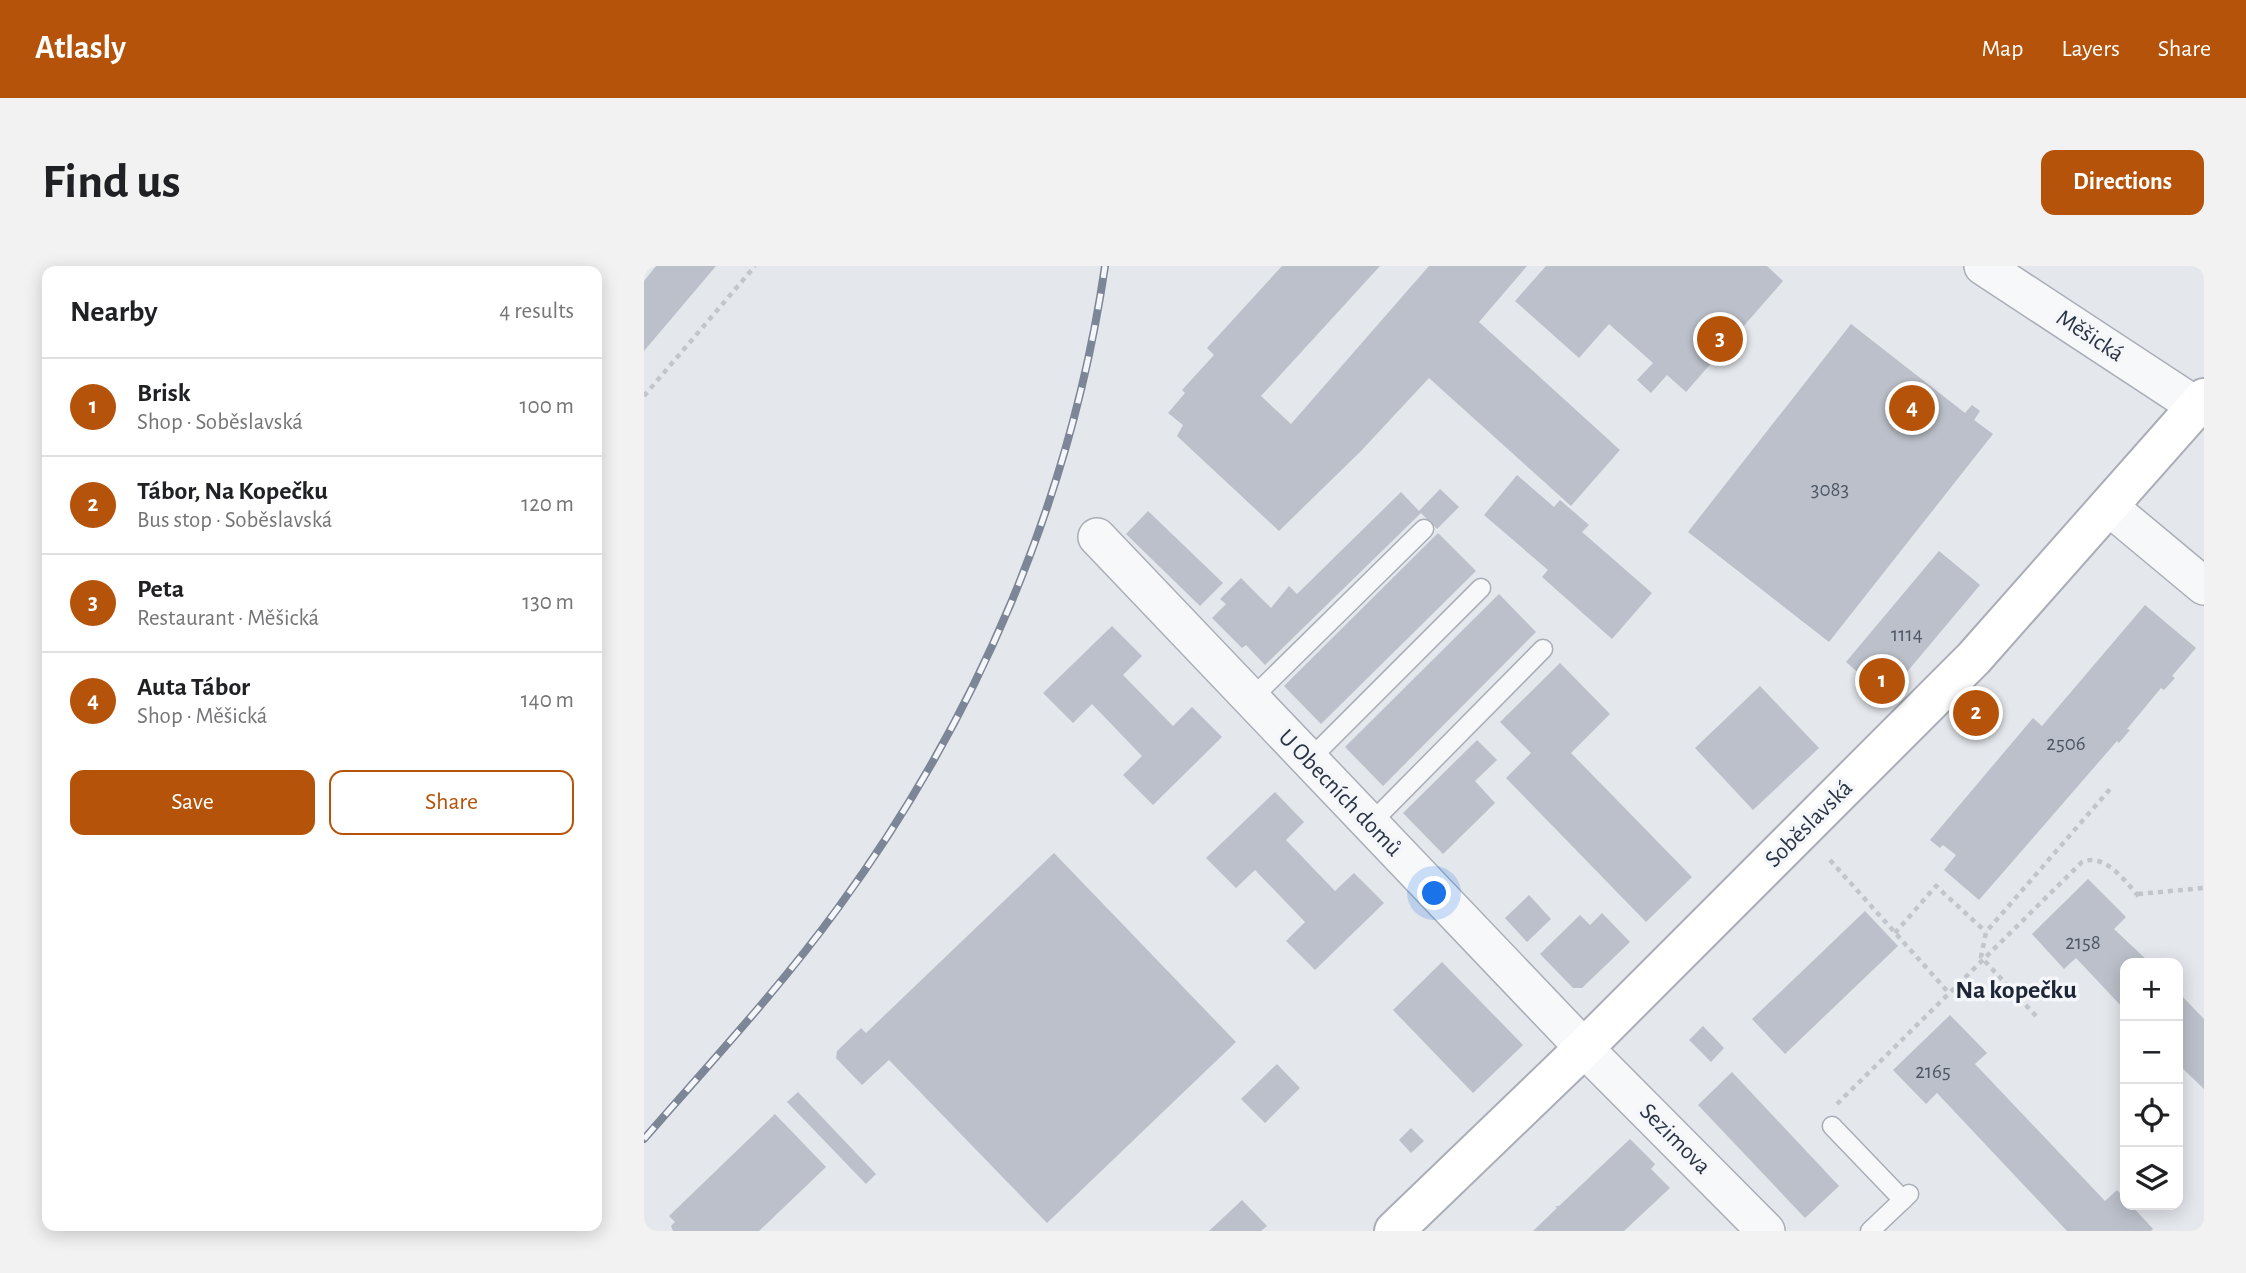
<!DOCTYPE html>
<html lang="en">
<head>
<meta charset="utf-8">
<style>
	body { margin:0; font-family:"Alegreya Sans",sans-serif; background:#f2f2f2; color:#202124 }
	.controls { position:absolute; right:21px; bottom:21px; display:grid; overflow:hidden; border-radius:14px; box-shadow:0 4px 18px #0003 }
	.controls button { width:63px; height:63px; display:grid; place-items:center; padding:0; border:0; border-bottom:2px solid #e0e0e0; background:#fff; color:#202124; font:35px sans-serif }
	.you { position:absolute; left:791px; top:628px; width:24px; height:24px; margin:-18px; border:5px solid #fff; border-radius:50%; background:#1a73e8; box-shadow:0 0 0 10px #1a73e833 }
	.badge { display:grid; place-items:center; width:46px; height:46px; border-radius:50%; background:#b45309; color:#fff; font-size:23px; font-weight:700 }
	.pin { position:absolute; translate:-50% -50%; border:4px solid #fff; box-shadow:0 2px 7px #0006 }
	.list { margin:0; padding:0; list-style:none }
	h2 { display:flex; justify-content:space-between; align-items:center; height:91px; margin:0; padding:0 28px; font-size:30px }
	h2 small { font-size:23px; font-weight:400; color:#757577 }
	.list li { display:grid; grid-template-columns:46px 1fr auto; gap:21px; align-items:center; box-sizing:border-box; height:98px; padding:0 28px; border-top:2px solid #e0e0e0 }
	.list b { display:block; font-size:26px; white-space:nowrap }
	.list p { margin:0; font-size:23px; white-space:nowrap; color:#757577 }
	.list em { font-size:23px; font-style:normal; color:#757577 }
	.actions { display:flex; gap:14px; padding:21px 28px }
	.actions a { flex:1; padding:16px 0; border:2px solid #b45309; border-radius:14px; text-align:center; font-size:24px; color:#b45309 }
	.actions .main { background:#b45309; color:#fff }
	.icon { flex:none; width:38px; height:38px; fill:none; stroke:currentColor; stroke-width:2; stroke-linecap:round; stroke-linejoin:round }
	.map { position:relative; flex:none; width:1560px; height:965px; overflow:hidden; border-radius:14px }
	header { display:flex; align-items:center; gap:42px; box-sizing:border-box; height:98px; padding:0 35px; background:#b45309; color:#fff }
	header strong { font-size:33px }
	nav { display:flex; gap:38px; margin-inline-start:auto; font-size:24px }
	.intro { display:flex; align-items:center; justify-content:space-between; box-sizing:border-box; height:168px; padding:0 42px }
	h1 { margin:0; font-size:49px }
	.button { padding:18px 32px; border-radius:14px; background:#b45309; color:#fff; font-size:24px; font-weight:700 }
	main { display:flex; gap:42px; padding:0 42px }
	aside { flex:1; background:#fff; border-radius:14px; box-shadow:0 4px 18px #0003 }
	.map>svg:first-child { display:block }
	.building { fill:#bbc0ca }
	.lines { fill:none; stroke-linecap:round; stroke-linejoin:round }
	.service-casing { stroke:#a9aeb7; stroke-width:21 }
	.minor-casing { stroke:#a9aeb7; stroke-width:40 }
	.secondary-casing { stroke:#a9aeb7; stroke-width:42 }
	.path { stroke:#c2c5cb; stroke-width:4.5; stroke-dasharray:5 5; stroke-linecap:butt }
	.service { stroke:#f7f8fa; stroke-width:18 }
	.minor { stroke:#f7f8fa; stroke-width:37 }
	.secondary { stroke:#fff; stroke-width:38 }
	.rail-casing { stroke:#7d8696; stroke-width:8 }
	.rail { stroke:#f4f6f9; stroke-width:5; stroke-dasharray:16; stroke-linecap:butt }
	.labels { text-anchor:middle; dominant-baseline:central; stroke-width:7; stroke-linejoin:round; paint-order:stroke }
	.number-label { font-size:21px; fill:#4f5766 }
	.street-label { font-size:24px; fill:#2b3445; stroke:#f4f6f9 }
	.neighbourhood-label { font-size:26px; font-weight:bold; fill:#1d2536; stroke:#f4f6f9 }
</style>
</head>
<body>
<header>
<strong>Atlasly</strong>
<nav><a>Map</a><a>Layers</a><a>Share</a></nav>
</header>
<div class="intro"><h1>Find us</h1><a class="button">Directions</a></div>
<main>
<aside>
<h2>Nearby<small>4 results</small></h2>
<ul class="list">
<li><span class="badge">1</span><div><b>Brisk</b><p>Shop · Soběslavská</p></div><em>100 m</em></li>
<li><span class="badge">2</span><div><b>Tábor, Na Kopečku</b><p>Bus stop · Soběslavská</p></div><em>120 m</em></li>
<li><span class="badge">3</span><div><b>Peta</b><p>Restaurant · Měšická</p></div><em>130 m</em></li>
<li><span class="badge">4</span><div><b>Auta Tábor</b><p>Shop · Měšická</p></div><em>140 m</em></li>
</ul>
<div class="actions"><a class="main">Save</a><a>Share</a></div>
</aside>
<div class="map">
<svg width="1560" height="965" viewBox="0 0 1560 965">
	<rect width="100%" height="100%" fill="#e4e7ec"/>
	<g class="building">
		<polygon points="12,0 72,0 0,85 0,15"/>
		<polygon points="638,0 736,0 617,130 647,158 785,0 883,0 835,56 976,184 927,240 785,112 717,185 635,265 533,170 539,159 524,147 541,127 538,124 570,89 563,82"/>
		<polygon points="902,0 1123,0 1139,15 1042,126 1023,109 1007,127 993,114 1009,97 965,58 935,92 871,35"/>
		<polygon points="1207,58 1321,147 1328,139 1336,145 1330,154 1349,168 1185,376 1044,266"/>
		<polygon points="873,209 910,241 916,234 945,259 938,266 1008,327 968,373 898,311 904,304 840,249"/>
		<polygon points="796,223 815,241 793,263 777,247 621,399 602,379 598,382 568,352 582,338 576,333 597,312 627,342 645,320 653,328 757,226 775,245"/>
		<polygon points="504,245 579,317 556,340 482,268"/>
		<polygon points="794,267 832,305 677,458 640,420"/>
		<polygon points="1295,285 1336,319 1242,431 1202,396"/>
		<polygon points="855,328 892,366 739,520 701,481"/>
		<polygon points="1501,339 1552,382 1528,410 1531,412 1520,424 1517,422 1483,463 1486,464 1475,477 1473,475 1335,634 1300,604 1312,589 1299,579 1296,582 1286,574 1389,452 1398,460"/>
		<polygon points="468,360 498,390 479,409 529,460 548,441 578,471 509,539 479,509 498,490 448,438 429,457 399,427"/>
		<polygon points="916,397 966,448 927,487 1048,611 1002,656 862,512 887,487 856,456"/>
		<polygon points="1116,420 1175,482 1109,544 1051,482"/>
		<polygon points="833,474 853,494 831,515 851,537 799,588 759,547"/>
		<polygon points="631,526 660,556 642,574 691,625 710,607 740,637 671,704 642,675 661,656 611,604 592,622 562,592"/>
		<polygon points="410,587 592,776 403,957 245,794 218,819 192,792 193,785 217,762 222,767"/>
		<polygon points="1444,613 1482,651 1470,663 1506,697 1481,697 1481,744 1432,692 1420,703 1388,668"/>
		<polygon points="885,629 907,653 883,676 861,652"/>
		<polygon points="1221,645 1254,680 1141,788 1108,753"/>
		<polygon points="958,647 986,676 938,722 929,722 896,688 936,649 946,659"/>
		<polygon points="798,696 879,779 829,827 749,744"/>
		<polygon points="1534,726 1560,753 1560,823 1534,798"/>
		<polygon points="1306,749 1343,787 1331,798 1461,935 1473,924 1481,933 1481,939 1487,939 1509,963 1507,965 1423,965 1293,827 1282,838 1249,804"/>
		<polygon points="1059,760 1080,782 1067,796 1045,774"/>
		<polygon points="633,798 656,822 621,857 597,833"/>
		<polygon points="1088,806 1195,920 1161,952 1054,839"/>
		<polygon points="154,826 232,908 222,918 143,836"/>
		<polygon points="131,848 182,901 115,965 29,965 27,960 31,956 25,950"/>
		<polygon points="767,862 780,875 767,887 755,874"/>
		<polygon points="986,873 1011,898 1007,903 1026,922 980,965 889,965 913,942 911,940 915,940"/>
		<polygon points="598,934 623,960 617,965 565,965"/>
	</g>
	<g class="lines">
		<defs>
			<g id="service">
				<polyline points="607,433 780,263"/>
				<polyline points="665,494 837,322"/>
				<polyline points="726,558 899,383"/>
				<polyline points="1188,860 1259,934"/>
				<polyline points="1226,965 1265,928"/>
			</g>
			<g id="minor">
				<polyline points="1339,0 1552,140"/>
				<polyline points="1464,240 1560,320"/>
				<polyline points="453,271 940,782 1122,965"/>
			</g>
			<polyline id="secondary" points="750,965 940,782 1330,392 1560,132"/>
		</defs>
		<use href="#service" class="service-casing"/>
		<use href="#minor" class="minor-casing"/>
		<use href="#secondary" class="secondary-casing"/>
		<g class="path">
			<polyline points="0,130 111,0"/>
			<polyline points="1186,594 1305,727"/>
			<polyline points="1494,628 1560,622"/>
			<polyline points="1251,667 1292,620 1342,666"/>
			<polyline points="1392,750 1337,691 1342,666 1466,523"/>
			<path d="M1193,838L1438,596C1461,586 1482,616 1496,632"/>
		</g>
		<use href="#service" class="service"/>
		<use href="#minor" class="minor"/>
		<use href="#secondary" class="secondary"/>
		<defs>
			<path id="rail" d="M0,873C66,797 135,723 194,642C333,452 427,233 461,0"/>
		</defs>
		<use href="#rail" class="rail-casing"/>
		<use href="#rail" class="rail"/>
	</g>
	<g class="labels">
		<g class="number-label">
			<text x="1186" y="223">3083</text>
			<text x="1263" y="368">1114</text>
			<text x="1422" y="477">2506</text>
			<text x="1439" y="676">2158</text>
			<text x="1289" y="805">2165</text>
		</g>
		<g class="street-label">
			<text transform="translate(1446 70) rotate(33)">Měšická</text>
			<text transform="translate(696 527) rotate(46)">U Obecních domů</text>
			<text transform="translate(1165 558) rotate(-45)">Soběslavská</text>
			<text transform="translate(1031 873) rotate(45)">Sezimova</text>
		</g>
		<g class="neighbourhood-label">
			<text x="1372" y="724">Na kopečku</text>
		</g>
	</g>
</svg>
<div class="controls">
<button>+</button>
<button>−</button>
<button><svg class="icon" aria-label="locate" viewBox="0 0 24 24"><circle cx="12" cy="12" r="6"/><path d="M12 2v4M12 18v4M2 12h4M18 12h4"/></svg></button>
<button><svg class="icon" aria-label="layers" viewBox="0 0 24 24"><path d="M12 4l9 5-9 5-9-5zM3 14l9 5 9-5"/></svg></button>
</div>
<div class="you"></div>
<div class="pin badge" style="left:1238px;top:415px">1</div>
<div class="pin badge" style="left:1332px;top:447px">2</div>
<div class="pin badge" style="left:1076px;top:73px">3</div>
<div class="pin badge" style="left:1268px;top:142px">4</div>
</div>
</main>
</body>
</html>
